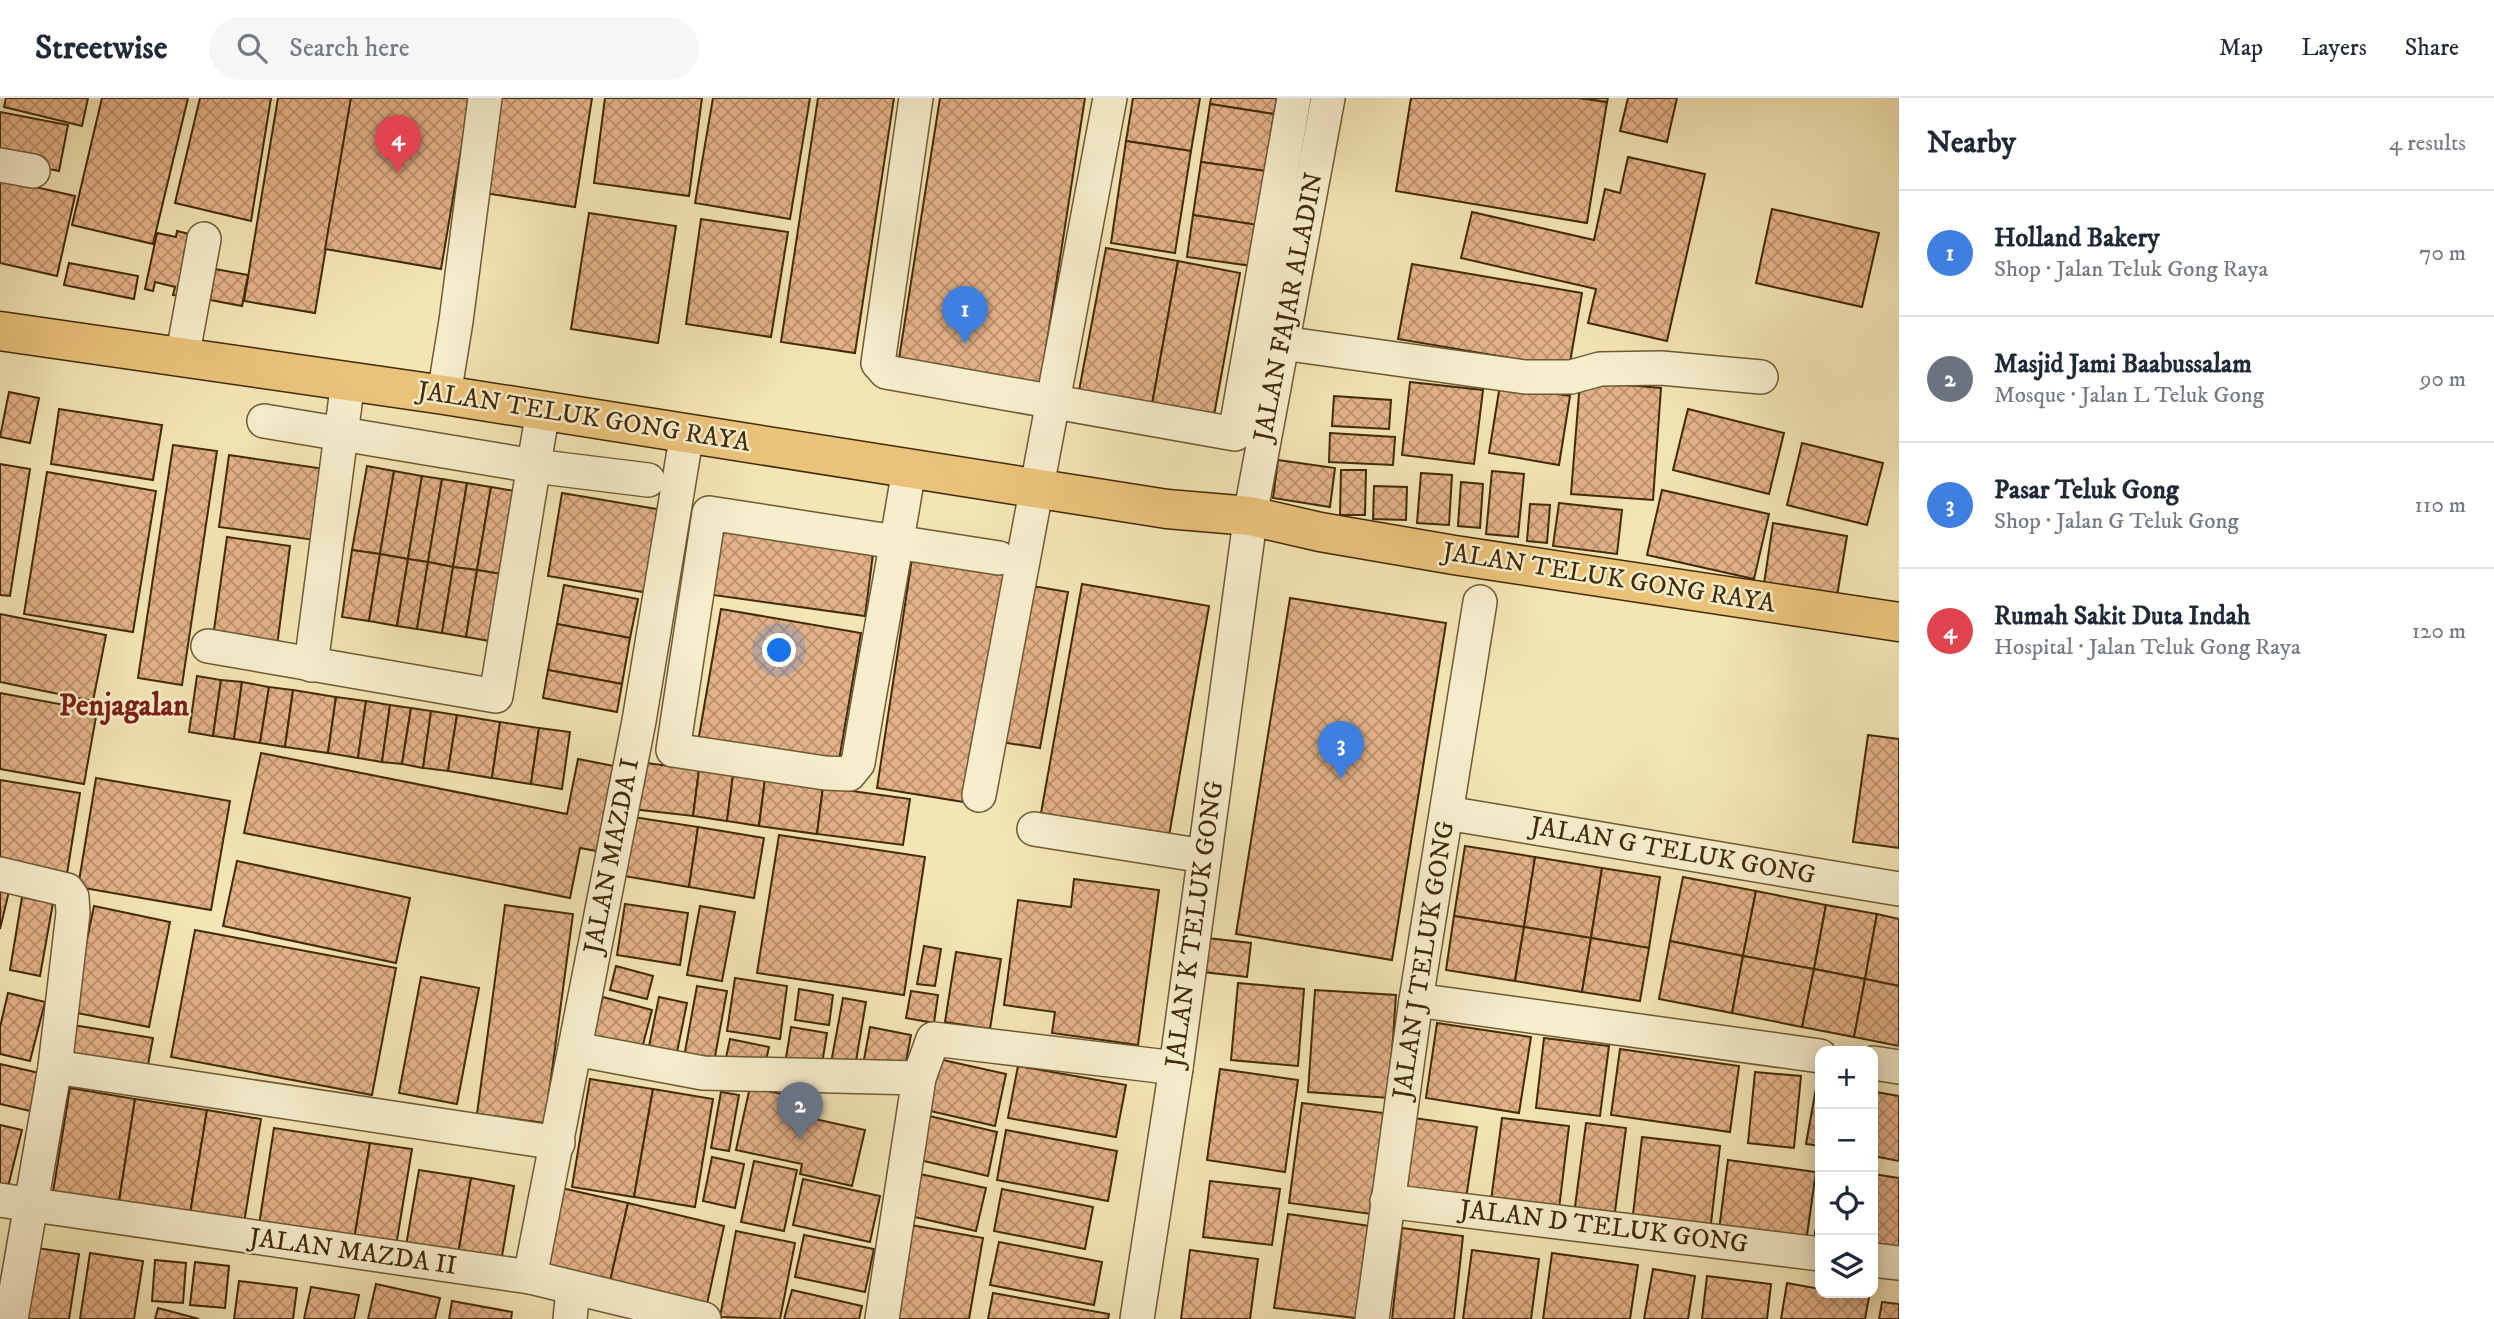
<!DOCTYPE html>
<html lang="en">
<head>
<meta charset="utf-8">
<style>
	body { margin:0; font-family:"IM FELL DW Pica",serif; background:#f6f6f7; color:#1f2937 }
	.controls { position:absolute; right:21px; bottom:21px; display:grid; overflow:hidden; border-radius:14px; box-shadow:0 4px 18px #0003 }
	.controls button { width:63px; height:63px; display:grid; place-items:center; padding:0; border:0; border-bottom:2px solid #e0e1e3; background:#fff; color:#1f2937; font:35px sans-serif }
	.you { position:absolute; left:780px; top:553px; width:24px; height:24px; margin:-18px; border:5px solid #fff; border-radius:50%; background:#1a73e8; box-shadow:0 0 0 10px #1a73e833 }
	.badge { display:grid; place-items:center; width:46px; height:46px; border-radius:50%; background:#111827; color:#fff; font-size:23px; font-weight:700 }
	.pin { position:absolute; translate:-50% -58px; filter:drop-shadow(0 2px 4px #0008) }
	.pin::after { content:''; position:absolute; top:37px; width:24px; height:21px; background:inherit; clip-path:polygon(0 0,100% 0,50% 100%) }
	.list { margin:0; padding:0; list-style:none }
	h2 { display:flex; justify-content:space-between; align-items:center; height:91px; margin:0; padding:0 28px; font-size:30px }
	h2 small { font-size:23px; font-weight:400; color:#747a83 }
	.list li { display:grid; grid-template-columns:46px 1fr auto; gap:21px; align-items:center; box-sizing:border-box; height:126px; padding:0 28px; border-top:2px solid #e0e1e3 }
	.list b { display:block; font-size:26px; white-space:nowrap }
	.list p { margin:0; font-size:23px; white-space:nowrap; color:#747a83 }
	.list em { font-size:23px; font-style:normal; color:#747a83 }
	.icon { flex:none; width:38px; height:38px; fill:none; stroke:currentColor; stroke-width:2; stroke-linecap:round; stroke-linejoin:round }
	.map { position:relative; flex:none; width:1899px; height:1221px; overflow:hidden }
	header { display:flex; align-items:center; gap:42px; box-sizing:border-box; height:98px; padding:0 35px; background:#fff; border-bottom:2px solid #e0e1e3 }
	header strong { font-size:33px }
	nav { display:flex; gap:38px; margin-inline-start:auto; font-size:24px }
	.search { width:490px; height:63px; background:#f6f6f7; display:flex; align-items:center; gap:18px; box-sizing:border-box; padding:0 24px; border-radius:38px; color:#747a83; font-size:26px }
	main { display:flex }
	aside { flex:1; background:#fff }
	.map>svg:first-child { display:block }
	.building { fill:url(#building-cross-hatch); stroke:#422a06; stroke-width:2 }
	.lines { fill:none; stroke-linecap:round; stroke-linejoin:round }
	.minor-casing { stroke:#6e5932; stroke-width:36 }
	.major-casing { stroke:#422a06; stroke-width:41 }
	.minor { stroke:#f7eece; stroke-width:33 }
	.major { stroke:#eac27a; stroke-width:38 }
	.labels { text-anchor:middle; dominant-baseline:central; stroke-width:5; stroke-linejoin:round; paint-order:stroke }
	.street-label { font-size:26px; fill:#422a06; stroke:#f7eece }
	.quarter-label { font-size:30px; font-weight:bold; fill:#7a1f14; stroke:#f7eece }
</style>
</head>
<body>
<header>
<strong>Streetwise</strong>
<div class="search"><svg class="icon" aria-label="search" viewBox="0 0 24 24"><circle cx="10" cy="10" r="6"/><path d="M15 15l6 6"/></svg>Search here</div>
<nav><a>Map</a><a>Layers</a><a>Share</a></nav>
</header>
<main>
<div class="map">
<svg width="1899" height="1221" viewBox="0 0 1899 1221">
	<defs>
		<pattern id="building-cross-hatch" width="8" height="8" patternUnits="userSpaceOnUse" patternTransform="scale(1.75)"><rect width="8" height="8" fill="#e4b288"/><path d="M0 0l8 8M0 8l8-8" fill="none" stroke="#ba916d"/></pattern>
	</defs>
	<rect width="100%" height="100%" fill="#f3e5b4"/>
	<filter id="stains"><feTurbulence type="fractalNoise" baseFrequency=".00286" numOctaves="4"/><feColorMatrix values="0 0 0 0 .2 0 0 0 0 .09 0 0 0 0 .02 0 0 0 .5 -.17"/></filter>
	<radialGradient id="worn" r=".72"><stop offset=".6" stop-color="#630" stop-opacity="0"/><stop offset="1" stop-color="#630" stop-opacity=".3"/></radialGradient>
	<g class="building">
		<polygon points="6,0 88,0 82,28 4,9"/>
		<polygon points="102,0 188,0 153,146 72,127"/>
		<polygon points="200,0 271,0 251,123 175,105"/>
		<polygon points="278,0 351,0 315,215 244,203"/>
		<polygon points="351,0 470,0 441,171 325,151"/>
		<polygon points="493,0 592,0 575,109 478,94"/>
		<polygon points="605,0 702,0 689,98 594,85"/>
		<polygon points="713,0 810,0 790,121 695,105"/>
		<polygon points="818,0 894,0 855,255 781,244"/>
		<polygon points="940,0 1085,0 1040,289 898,267"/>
		<polygon points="1133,0 1200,0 1191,53 1126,43"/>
		<polygon points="1211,0 1277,0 1274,16 1210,6"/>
		<polygon points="1411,0 1580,0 1607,4 1587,125 1396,93"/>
		<polygon points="1580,0 1608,0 1607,4"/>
		<polygon points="1628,0 1677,0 1667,44 1620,33"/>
		<polygon points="1210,6 1274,16 1266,73 1201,64"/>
		<polygon points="0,14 68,27 59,73 0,61"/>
		<polygon points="1126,43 1191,53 1175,155 1111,145"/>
		<polygon points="1628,59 1705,76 1667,243 1588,225 1596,191 1461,160 1472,114 1594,142 1605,91 1620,95"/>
		<polygon points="1201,64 1266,73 1258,127 1193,117"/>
		<polygon points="0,81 75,98 57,178 0,165"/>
		<polygon points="1772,111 1879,135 1862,209 1756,185"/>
		<polygon points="589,115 676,128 658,245 571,231"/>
		<polygon points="1193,117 1258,127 1252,168 1187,159"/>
		<polygon points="701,121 788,134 771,239 686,226"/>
		<polygon points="177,133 201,139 188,200 173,197 175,189 155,184 153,193 145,191 157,135 176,139"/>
		<polygon points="1106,150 1178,163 1151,312 1078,298"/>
		<polygon points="1178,163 1240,175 1213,323 1151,312"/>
		<polygon points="69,165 138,178 134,201 64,187"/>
		<polygon points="1412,166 1582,195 1569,270 1398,241"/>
		<polygon points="215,171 248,177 242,208 210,202"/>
		<polygon points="1580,283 1661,290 1653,402 1571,396"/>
		<polygon points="1410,284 1483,292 1474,366 1402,357"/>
		<polygon points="1500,287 1570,298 1559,367 1489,355"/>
		<polygon points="9,294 39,300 30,345 0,339"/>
		<polygon points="1334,298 1391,302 1389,331 1332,328"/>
		<polygon points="59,311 162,327 153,382 51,366"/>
		<polygon points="1688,311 1784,335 1769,396 1673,372"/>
		<polygon points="1330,335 1395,339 1393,367 1329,364"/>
		<polygon points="1802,345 1883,365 1867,427 1787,407"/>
		<polygon points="173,347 217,353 182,587 138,580"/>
		<polygon points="229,357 332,372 322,443 219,429"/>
		<polygon points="1278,362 1335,370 1330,409 1273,400"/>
		<polygon points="0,366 30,371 10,498 0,497"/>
		<polygon points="367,368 394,373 380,456 352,452"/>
		<polygon points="1341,372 1366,372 1365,417 1340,417"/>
		<polygon points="394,373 422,378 408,461 380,456"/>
		<polygon points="1492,373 1524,376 1518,439 1486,436"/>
		<polygon points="47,374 156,393 133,534 24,516"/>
		<polygon points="1421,375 1452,377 1449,427 1417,425"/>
		<polygon points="422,378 442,381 428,464 408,461"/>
		<polygon points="442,381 467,385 453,469 428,464"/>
		<polygon points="1461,384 1483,386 1480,430 1458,428"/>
		<polygon points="467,385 491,389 477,472 453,469"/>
		<polygon points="1374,388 1407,389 1406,422 1373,421"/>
		<polygon points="491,389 515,393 501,476 477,472"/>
		<polygon points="1662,392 1769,416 1754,481 1647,457"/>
		<polygon points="562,395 663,412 649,495 548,478"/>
		<polygon points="1559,405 1622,412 1617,456 1553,448"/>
		<polygon points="1530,406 1550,407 1547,445 1527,443"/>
		<polygon points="1773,425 1847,438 1837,498 1764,486"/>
		<polygon points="716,426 874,448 865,518 706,496"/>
		<polygon points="227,439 290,448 277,548 213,539"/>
		<polygon points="352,452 380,456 369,523 342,519"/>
		<polygon points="913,454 1007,470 970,705 877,690"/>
		<polygon points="380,456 408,461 397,528 369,523"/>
		<polygon points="408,461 428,464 417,531 397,528"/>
		<polygon points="428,464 453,469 442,535 417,531"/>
		<polygon points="453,469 477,472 466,539 442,535"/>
		<polygon points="477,472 501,476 490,543 466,539"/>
		<polygon points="1021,486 1068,494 1040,650 994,643"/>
		<polygon points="1082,486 1209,508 1169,738 1041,715"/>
		<polygon points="564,487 638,501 630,540 557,526"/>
		<polygon points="1290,500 1446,525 1392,862 1236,836"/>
		<polygon points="721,511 861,535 838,668 698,644"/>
		<polygon points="0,516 106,537 93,603 0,584"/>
		<polygon points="557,526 630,540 622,586 548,572"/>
		<polygon points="548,572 622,586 617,614 543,600"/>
		<polygon points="197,578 221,582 213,638 189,634"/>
		<polygon points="221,582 242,584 234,641 213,638"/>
		<polygon points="242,584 269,589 260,645 234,641"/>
		<polygon points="269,589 293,592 285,649 260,645"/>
		<polygon points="293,592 336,599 328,655 285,649"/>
		<polygon points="0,595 97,613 84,686 0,671"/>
		<polygon points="336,599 366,603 358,660 328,655"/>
		<polygon points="366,603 390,607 382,664 358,660"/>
		<polygon points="390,607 411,610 402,666 382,664"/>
		<polygon points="411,610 431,613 423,670 402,666"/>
		<polygon points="431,613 457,617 448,673 423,670"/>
		<polygon points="457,617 500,624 492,680 448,673"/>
		<polygon points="500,624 539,630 531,686 492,680"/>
		<polygon points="539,630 570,634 562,691 531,686"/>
		<polygon points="1868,637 1899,641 1899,750 1853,744"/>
		<polygon points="261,655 567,716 578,661 619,669 602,754 580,750 570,800 244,735"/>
		<polygon points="639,664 699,672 693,718 632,711"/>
		<polygon points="699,672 733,677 727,723 693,718"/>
		<polygon points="733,677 765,681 759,728 727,723"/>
		<polygon points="96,680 230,703 211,812 78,789"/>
		<polygon points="765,681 823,689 817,736 759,728"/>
		<polygon points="0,682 80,695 66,782 0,771"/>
		<polygon points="823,689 910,701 903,747 817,736"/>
		<polygon points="627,718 698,729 689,789 618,777"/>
		<polygon points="698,729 764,740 754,800 689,789"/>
		<polygon points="779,737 925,759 904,897 757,875"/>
		<polygon points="1465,748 1535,759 1524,829 1454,818"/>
		<polygon points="1535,759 1602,770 1591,840 1524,829"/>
		<polygon points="237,763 410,800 396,865 223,828"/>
		<polygon points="1602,770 1660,779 1649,850 1591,840"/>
		<polygon points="1683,779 1756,793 1743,858 1670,843"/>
		<polygon points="1074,781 1159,792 1138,947 1052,935 1055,914 1004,907 1018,802 1071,809"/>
		<polygon points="0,787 10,789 0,831"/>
		<polygon points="1756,793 1826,807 1814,871 1743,858"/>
		<polygon points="22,799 53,805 40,878 10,872"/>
		<polygon points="625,806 688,815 680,867 617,857"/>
		<polygon points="505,807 573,816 545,1025 477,1016"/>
		<polygon points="1826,807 1877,816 1865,881 1814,871"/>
		<polygon points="94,808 170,824 149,929 72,914"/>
		<polygon points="700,808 735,814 722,883 687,877"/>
		<polygon points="1877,816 1899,821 1899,888 1865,881"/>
		<polygon points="1454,818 1524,829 1515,883 1446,872"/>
		<polygon points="1524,829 1591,840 1582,894 1515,883"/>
		<polygon points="195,832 396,870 372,997 171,959"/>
		<polygon points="1207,840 1251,845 1247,879 1203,874"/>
		<polygon points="1591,840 1649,850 1640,903 1582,894"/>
		<polygon points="1670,843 1743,858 1732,915 1659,901"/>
		<polygon points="924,848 941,851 935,888 917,886"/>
		<polygon points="956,854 1001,861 990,931 945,924"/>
		<polygon points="1743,858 1814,871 1802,929 1732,915"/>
		<polygon points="616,868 653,878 647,901 610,892"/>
		<polygon points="1814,871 1865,881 1854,939 1802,929"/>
		<polygon points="421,879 479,890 457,1006 399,995"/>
		<polygon points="735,880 787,888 780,941 727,933"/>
		<polygon points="1865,881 1899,888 1899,948 1854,939"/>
		<polygon points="1238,885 1304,891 1298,968 1231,962"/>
		<polygon points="697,888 727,893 714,964 684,959"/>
		<polygon points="799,891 833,897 829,927 795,922"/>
		<polygon points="1315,892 1396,897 1389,1000 1308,994"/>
		<polygon points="911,893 938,897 934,925 906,920"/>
		<polygon points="8,895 45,904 30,963 0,956 0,929"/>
		<polygon points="603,899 652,912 640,958 591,945"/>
		<polygon points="659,899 687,905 676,959 648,953"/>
		<polygon points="843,900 866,904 855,969 831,965"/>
		<polygon points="1437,925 1531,939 1519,1015 1426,1000"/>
		<polygon points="73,927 153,940 147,972 68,958"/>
		<polygon points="791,929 827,935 821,972 785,966"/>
		<polygon points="870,929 911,937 904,974 863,967"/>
		<polygon points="1544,940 1609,948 1600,1018 1536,1010"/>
		<polygon points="730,941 769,949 763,976 724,969"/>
		<polygon points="1620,951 1739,968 1730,1034 1611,1017"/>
		<polygon points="934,960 1006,976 995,1028 922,1011"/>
		<polygon points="0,966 48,977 39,1015 0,1006"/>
		<polygon points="1018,968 1126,987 1116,1039 1008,1020"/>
		<polygon points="1220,971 1298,982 1285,1074 1207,1062"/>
		<polygon points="1755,974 1801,978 1794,1050 1748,1045"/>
		<polygon points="1818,979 1820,979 1820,1048 1806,1046"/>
		<polygon points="590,981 653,991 634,1099 572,1089"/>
		<polygon points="750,989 804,1001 801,1018 865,1032 852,1088 800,1076 802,1066 736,1052"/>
		<polygon points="70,990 135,1001 118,1110 52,1100"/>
		<polygon points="653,991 713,1001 695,1109 634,1099"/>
		<polygon points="721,994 739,997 729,1053 711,1050"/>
		<polygon points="1876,994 1899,998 1899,1063 1873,1058 1873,1015"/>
		<polygon points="135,1001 207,1012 189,1122 118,1110"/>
		<polygon points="1302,1005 1384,1015 1371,1116 1289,1105"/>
		<polygon points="207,1012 261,1021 243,1131 189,1122"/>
		<polygon points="921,1016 997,1034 988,1078 911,1060"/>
		<polygon points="1414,1020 1477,1029 1465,1107 1403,1098"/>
		<polygon points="1502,1020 1569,1028 1558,1119 1490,1110"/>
		<polygon points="1586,1025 1626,1030 1613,1129 1573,1124"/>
		<polygon points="0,1027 22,1032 6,1097 0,1095"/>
		<polygon points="274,1030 370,1045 354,1142 259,1127"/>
		<polygon points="1006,1032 1117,1053 1108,1103 997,1082"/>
		<polygon points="1642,1039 1720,1048 1710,1134 1632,1125"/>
		<polygon points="370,1045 412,1051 396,1148 354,1142"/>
		<polygon points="712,1059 744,1066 735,1110 703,1103"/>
		<polygon points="1728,1062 1816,1074 1806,1144 1719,1132"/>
		<polygon points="754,1063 797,1072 784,1133 741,1124"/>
		<polygon points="419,1072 471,1080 458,1157 406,1148"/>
		<polygon points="915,1075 986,1090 976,1133 906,1117"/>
		<polygon points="1873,1076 1899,1080 1899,1156 1873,1152"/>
		<polygon points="471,1080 514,1088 501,1164 458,1157"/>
		<polygon points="803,1081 880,1098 870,1144 793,1127"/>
		<polygon points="1210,1083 1280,1091 1272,1147 1203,1139"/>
		<polygon points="557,1089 628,1105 608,1192 537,1176"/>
		<polygon points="1002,1091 1093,1109 1085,1151 994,1133"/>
		<polygon points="628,1105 724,1128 705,1215 608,1192"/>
		<polygon points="1820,1105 1820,1143 1814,1142"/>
		<polygon points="1288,1116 1377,1129 1363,1221 1274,1210"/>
		<polygon points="900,1125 983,1140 969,1221 884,1221"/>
		<polygon points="1402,1130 1463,1138 1454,1221 1392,1221"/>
		<polygon points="736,1133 795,1145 780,1221 720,1219"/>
		<polygon points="804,1137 874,1151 865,1194 795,1179"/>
		<polygon points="999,1144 1102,1164 1094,1207 990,1187"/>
		<polygon points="30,1149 79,1156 69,1221 19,1221"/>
		<polygon points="1190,1152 1258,1161 1250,1221 1181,1221"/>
		<polygon points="1472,1152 1539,1161 1531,1221 1463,1221"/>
		<polygon points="90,1155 143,1163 134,1221 80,1221"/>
		<polygon points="1552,1155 1638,1167 1630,1221 1543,1221"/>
		<polygon points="155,1162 186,1165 183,1205 152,1203"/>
		<polygon points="195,1164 229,1168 225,1210 190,1207"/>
		<polygon points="1653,1171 1695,1178 1688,1221 1644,1221"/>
		<polygon points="1707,1178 1771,1186 1767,1221 1702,1221"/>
		<polygon points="239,1183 297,1190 293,1221 234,1221"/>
		<polygon points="1787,1185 1820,1191 1820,1195 1869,1199 1865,1221 1781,1221"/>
		<polygon points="376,1186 440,1200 435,1221 368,1221"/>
		<polygon points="311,1189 359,1197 354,1221 304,1221"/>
		<polygon points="792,1192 862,1208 859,1221 784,1221"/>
		<polygon points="993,1195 1109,1216 1108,1221 988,1221"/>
		<polygon points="452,1203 512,1214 511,1221 449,1221"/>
		<polygon points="1882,1204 1899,1206 1899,1221 1879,1221"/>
		<polygon points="158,1210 199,1221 155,1221"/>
	</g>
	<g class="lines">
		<defs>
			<g id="minor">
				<polyline points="916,0 878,265 886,274 1235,336 1294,0"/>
				<polyline points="0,67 33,73"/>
				<polyline points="1282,245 1525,279 1571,279 1600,271 1661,270 1761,279"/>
				<polyline points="182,260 204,141"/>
				<polyline points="444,297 456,223 485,0"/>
				<polyline points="264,323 534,368 648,382"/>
				<path d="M909,371C893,469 874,567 858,665L849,676L825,675L673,652L709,415L999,460"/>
				<polyline points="1250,418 1328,0"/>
				<polyline points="208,548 496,598 543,312"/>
				<polyline points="311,567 348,283"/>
				<polyline points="979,697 1110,0"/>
				<polyline points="1447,715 1899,791"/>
				<polyline points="1034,731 1204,758"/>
				<polyline points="0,776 67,792 72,799 73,815 55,969 11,1221"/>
				<polyline points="1416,902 1820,958"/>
				<polyline points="575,951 703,975 919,980"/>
				<polyline points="1873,965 1899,969"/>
				<polyline points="55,969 558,1045"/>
				<polyline points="0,1102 530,1179 704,1221"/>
				<polyline points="1387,1103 1820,1156"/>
				<polyline points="1873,1162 1899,1165"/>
				<polyline points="530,1179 639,623 687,335"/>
				<polyline points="570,1221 573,1191"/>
				<polyline points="882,1221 919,980 933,941 1176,970"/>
				<polyline points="1137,1221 1176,970 1249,430"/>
				<polyline points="1372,1221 1416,902 1480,504"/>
			</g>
			<polyline id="major" points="0,233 444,297 1167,411 1250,418 1320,434 1454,457 1899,524"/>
		</defs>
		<use href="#minor" class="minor-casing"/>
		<use href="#major" class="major-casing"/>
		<use href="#minor" class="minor"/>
		<use href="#major" class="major"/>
	</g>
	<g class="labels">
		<g class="street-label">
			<text transform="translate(1289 209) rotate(-79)">JALAN FAJAR ALADIN</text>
			<text transform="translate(584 319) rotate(9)">JALAN TELUK GONG RAYA</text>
			<text transform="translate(1609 480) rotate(9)">JALAN TELUK GONG RAYA</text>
			<text transform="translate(1673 753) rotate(10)">JALAN G TELUK GONG</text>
			<text transform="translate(612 758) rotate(-79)">JALAN MAZDA I</text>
			<text transform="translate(1195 826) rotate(-82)">JALAN K TELUK GONG</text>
			<text transform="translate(1424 862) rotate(-81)">JALAN J TELUK GONG</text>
			<text transform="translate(1604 1129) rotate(7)">JALAN D TELUK GONG</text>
			<text transform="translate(353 1154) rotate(8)">JALAN MAZDA II</text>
		</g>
		<g class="quarter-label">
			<text x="124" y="608">Penjagalan</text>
		</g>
	</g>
	<rect width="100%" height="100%" filter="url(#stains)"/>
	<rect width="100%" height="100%" fill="url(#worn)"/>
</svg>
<div class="controls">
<button>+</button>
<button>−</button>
<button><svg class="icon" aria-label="locate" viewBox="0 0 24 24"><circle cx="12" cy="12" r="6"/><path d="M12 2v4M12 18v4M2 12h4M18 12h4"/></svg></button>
<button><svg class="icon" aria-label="layers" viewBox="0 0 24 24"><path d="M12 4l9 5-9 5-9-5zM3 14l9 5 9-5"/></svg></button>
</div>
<div class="you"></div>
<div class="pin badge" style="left:965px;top:246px;background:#3f7fe0">1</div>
<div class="pin badge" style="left:800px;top:1042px;background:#6b7280">2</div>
<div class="pin badge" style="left:1341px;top:681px;background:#3f7fe0">3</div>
<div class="pin badge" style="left:398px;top:75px;background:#e0444e">4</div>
</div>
<aside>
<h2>Nearby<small>4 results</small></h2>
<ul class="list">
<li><span class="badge" style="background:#3f7fe0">1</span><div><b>Holland Bakery</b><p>Shop · Jalan Teluk Gong Raya</p></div><em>70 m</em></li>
<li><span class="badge" style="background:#6b7280">2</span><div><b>Masjid Jami Baabussalam</b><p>Mosque · Jalan L Teluk Gong</p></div><em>90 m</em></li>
<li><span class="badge" style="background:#3f7fe0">3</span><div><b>Pasar Teluk Gong</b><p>Shop · Jalan G Teluk Gong</p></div><em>110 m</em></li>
<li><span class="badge" style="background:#e0444e">4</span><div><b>Rumah Sakit Duta Indah</b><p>Hospital · Jalan Teluk Gong Raya</p></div><em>120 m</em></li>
</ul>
</aside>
</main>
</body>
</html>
